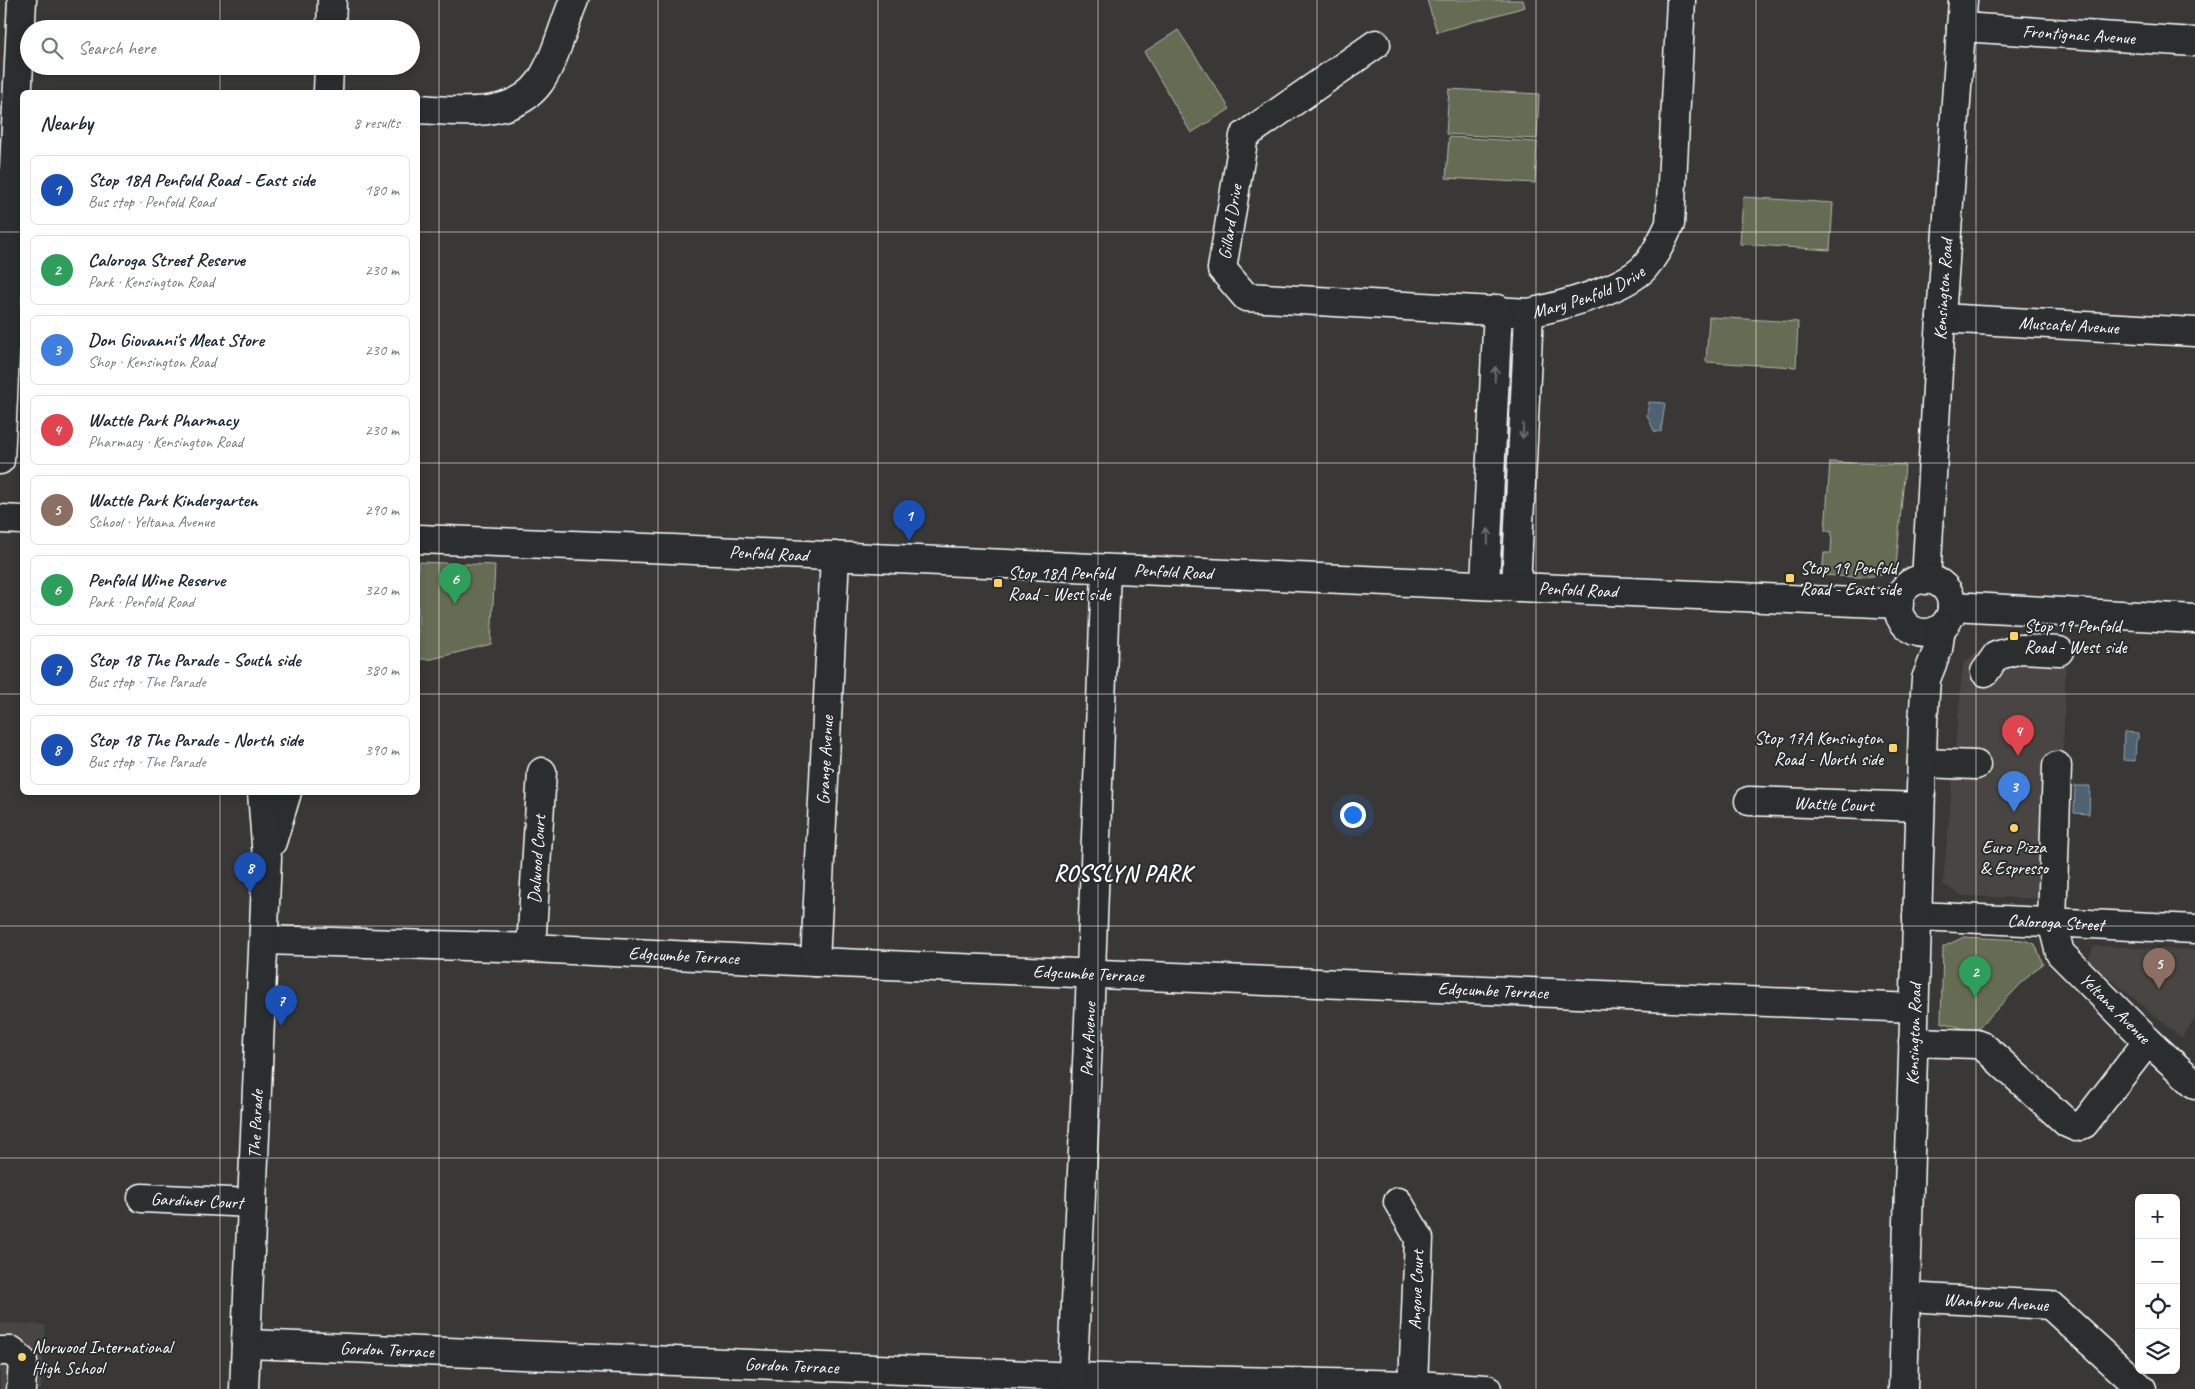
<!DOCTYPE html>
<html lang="en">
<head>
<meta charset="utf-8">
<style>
	body { margin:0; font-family:Caveat,sans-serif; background:#f6f6f7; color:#1f2937 }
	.controls { position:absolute; right:15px; bottom:15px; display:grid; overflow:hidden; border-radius:8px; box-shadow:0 2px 8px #0003 }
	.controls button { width:45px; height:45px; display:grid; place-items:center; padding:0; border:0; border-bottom:1px solid #e0e1e3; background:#fff; color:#1f2937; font:25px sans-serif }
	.you { position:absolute; left:1352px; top:814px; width:18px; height:18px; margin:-12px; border:4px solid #fff; border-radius:50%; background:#1a73e8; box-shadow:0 0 0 8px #1a73e833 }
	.badge { display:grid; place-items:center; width:32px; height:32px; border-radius:50%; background:#0b8043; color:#fff; font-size:16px; font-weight:700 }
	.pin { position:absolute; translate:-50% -41px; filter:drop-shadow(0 1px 2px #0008) }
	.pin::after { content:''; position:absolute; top:26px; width:18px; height:15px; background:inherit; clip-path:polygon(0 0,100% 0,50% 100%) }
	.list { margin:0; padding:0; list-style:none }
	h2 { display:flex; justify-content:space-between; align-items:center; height:65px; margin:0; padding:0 20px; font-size:21px }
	h2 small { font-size:16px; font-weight:400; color:#747a83 }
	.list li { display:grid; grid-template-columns:32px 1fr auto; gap:15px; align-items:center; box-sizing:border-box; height:70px; margin:0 10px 10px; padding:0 10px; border:1px solid #e0e1e3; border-radius:8px }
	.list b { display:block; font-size:19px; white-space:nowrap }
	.list p { margin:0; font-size:16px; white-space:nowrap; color:#747a83 }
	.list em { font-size:16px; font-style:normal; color:#747a83 }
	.icon { flex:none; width:28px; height:28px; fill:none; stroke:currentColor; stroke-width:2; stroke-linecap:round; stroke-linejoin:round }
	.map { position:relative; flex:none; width:2195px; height:1389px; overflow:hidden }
	.search { position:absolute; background:#fff; box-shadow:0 2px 8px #0003; left:20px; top:20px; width:400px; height:55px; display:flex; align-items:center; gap:12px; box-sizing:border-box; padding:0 18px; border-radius:28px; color:#747a83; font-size:19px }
	.panel { position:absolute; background:#fff; box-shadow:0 2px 8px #0003; left:20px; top:90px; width:400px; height:705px; border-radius:8px }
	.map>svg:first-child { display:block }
	.built { fill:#4a4542 }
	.green { fill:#666c52; stroke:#b2b6a8 }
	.water { fill:#4e6372; stroke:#95a1aa }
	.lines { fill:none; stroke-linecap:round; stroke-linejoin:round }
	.minor-casing { stroke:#fff; stroke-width:31 }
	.major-casing { stroke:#fff; stroke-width:31 }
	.minor { stroke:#2a2d2e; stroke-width:28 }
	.major { stroke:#2a2d2e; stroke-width:28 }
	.oneway { stroke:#6a6c6d }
	.grid { fill:none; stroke:#fff; stroke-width:1; stroke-opacity:0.55 }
	.poi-dot { fill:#ffd166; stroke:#2a2d2e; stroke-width:2 }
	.labels { text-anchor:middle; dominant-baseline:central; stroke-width:4; stroke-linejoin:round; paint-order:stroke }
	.street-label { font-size:18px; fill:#fff; stroke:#2a2d2e }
	.poi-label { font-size:18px; fill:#fff; stroke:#2a2d2e; text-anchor:start }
	.district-label { font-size:22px; font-weight:bold; letter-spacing:1px; fill:#fff; stroke:#2a2d2e }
</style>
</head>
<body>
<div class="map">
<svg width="2195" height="1389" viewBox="0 0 2195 1389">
	<rect width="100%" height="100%" fill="#393837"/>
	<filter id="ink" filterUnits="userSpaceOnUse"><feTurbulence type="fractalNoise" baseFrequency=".02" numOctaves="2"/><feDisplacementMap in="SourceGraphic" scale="10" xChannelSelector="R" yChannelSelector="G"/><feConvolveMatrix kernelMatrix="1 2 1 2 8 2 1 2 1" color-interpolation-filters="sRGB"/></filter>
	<g filter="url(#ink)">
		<g class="built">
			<polygon points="2004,644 2066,660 2058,899 1963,896 1943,884 1963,664 1976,652"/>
			<polygon points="2094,946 2195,950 2195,1017 2182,1038 2088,960"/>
			<polygon points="0,1323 46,1325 41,1389 0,1389"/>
		</g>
		<g class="green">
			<polygon points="1427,0 1523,0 1525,7 1437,32"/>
			<polygon points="1178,30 1230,109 1191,133 1144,52"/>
			<polygon points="1449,89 1539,94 1537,139 1446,134"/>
			<polygon points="1449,137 1537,142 1535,183 1446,178"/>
			<polygon points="1743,197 1833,203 1830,250 1740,244"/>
			<polygon points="1709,317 1798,322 1796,367 1706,362"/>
			<path d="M1830,462L1905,465L1896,567C1875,582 1847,576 1822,575L1824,553H1831L1832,532L1825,531Z"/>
			<polygon points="418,562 495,565 491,644 432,659 418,659"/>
			<polygon points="1964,937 2023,940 2035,944 2043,964 2032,972 1975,1032 1941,1022 1943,947"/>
		</g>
		<g class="water">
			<polygon points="1649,402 1665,403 1661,432 1654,431 1647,415"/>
			<polygon points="2124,732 2138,733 2138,739 2136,740 2135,761 2123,760"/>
			<polygon points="2075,786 2090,786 2089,814 2074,813"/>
		</g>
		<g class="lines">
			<defs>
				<g id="minor">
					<path id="s1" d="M1961,27L2195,42"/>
					<path id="s2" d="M1376,44L1244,136L1222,269L1246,297L1529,313C1560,306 1622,290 1644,268C1656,255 1662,240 1670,224L1681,0"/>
					<path d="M418,109C457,111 513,120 540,82C556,58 563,26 574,0"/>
					<path id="s3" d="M1941,318L2195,332"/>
					<polyline points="0,460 22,0"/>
					<path id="s4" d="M1926,580L1941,318L1963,0"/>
					<polyline points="1485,585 1498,309"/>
					<polyline points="1516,587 1529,313"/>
					<polyline points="1952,606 2195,619"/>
					<polyline points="1985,672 1996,656 2020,649 2059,651"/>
					<polyline points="1922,763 1976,765"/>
					<path id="s5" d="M2057,766L2052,922L2060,953L2148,1041L2195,1084"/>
					<path id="s6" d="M1749,801L1920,807"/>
					<path id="s7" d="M1917,916L2195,929"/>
					<path id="s8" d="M264,940L531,948L815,962L1914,1008"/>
					<path id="s9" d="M531,948L542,772"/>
					<path id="s10" d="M815,962L835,556"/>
					<polyline points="1913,1042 1976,1044 1984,1047 2067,1123 2076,1127 2084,1124 2148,1041"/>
					<path id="s11" d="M142,1198L252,1203"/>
					<polyline points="1398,1202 1419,1238 1413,1385"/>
					<path id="s12" d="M1906,1297L2050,1305L2142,1389"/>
					<path id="s13" d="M246,1344L1104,1378L1413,1385L1487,1389"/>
					<polyline points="0,1351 12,1351 23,1362 21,1389"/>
					<path id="s14" d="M1072,1389L1090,998L1106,569"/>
				</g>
				<g id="major">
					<polyline points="331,29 332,0"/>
					<polyline points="328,92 329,66"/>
					<polyline points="0,519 22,520"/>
					<path id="s15" d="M418,539L672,549L1899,604"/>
					<circle cx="1925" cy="606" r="27"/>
					<polyline points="272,842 287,792"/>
					<path id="s16" d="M244,1389L267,858L262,792"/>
					<path id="s17" d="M1903,1389L1923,723L1926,679L1938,649L1941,628"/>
				</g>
			</defs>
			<use href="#minor" class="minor-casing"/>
			<use href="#major" class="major-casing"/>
			<use href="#minor" class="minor"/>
			<use href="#major" class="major"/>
		</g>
		<defs><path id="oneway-shaft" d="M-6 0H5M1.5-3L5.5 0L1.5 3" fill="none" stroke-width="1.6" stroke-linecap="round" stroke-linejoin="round" transform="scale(1.25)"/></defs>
		<g class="oneway">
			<use href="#oneway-shaft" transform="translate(1495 374) rotate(-88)"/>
			<use href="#oneway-shaft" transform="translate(1523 431) rotate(93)"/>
			<use href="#oneway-shaft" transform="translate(1488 536) rotate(-88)"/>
		</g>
	</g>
	<path class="grid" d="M220,0V29M439,0V1389M658,0V1389M878,0V1389M1098,0V1389M1317,0V1389M1536,0V1389M1756,0V1389M1976,0V1389M220,66V92M0,232H22M418,232H2195M0,463H22M418,463H2195M0,694H22M418,694H2195M220,792V1389M0,926H2195M0,1158H2195"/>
	<g class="poi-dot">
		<rect x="1785" y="573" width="10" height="10" rx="2.5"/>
		<rect x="993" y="578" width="10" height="10" rx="2.5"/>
		<rect x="2009" y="631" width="10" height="10" rx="2.5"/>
		<rect x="1888" y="743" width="10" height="10" rx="2.5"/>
		<circle cx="2014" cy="828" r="5"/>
		<circle cx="22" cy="1357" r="5"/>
	</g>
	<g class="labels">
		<g class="street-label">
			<text stroke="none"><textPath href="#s1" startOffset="118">Frontignac Avenue</textPath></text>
			<text transform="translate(1230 222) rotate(-81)">Gillard Drive</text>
			<text stroke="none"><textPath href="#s2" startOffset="679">Mary Penfold Drive</textPath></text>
			<text stroke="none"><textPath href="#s4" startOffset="291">Kensington Road</textPath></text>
			<text stroke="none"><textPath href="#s3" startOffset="128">Muscatel Avenue</textPath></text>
			<text stroke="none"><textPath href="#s15" startOffset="351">Penfold Road</textPath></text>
			<text stroke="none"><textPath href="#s15" startOffset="756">Penfold Road</textPath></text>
			<text stroke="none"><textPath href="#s15" startOffset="1161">Penfold Road</textPath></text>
			<text stroke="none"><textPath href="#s10" startOffset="202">Grange Avenue</textPath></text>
			<text stroke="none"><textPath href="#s6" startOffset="85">Wattle Court</textPath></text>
			<text stroke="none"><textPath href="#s9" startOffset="89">Dalwood Court</textPath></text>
			<text stroke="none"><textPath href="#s7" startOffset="139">Caloroga Street</textPath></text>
			<text stroke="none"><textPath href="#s8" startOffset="420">Edgcumbe Terrace</textPath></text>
			<text stroke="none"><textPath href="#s8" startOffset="825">Edgcumbe Terrace</textPath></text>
			<text stroke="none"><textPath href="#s8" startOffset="1230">Edgcumbe Terrace</textPath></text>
			<text stroke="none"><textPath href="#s5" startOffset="266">Yeltana Avenue</textPath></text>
			<text stroke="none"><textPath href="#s17" startOffset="355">Kensington Road</textPath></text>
			<text stroke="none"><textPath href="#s14" startOffset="350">Park Avenue</textPath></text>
			<text stroke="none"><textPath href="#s16" startOffset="265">The Parade</textPath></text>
			<text stroke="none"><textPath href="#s11" startOffset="55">Gardiner Court</textPath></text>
			<text transform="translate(1416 1290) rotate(-88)">Angove Court</text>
			<text stroke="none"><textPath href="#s12" startOffset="90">Wanbrow Avenue</textPath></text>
			<text stroke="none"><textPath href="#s13" startOffset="141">Gordon Terrace</textPath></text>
			<text stroke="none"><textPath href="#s13" startOffset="546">Gordon Terrace</textPath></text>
		</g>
		<g class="poi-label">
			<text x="1800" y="568">Stop 19 Penfold<tspan x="1800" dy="21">Road - East side</tspan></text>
			<text x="1008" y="573">Stop 18A Penfold<tspan x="1008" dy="21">Road - West side</tspan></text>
			<text x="2024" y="626">Stop 19 Penfold<tspan x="2024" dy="21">Road - West side</tspan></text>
			<text x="1883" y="738" text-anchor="end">Stop 17A Kensington<tspan x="1883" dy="21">Road - North side</tspan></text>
			<text x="2014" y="847" text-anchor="middle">Euro Pizza<tspan x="2014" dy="21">&amp; Espresso</tspan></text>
			<text x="32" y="1347">Norwood International<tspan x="32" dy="21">High School</tspan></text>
		</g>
		<g class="district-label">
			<text x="1123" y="874">ROSSLYN PARK</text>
		</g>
	</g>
</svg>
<div class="controls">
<button>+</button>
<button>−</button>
<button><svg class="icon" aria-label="locate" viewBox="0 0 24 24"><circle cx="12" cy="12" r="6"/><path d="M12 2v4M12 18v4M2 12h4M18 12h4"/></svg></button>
<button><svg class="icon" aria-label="layers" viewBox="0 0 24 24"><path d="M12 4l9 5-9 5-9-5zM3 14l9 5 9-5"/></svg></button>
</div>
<div class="you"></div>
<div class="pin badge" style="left:909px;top:541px;background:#1a4fb4">1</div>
<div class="pin badge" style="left:1975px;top:997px;background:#2e9e5b">2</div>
<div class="pin badge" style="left:2014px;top:812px;background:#3f7fe0">3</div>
<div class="pin badge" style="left:2018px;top:756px;background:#e0444e">4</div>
<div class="pin badge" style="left:2159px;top:989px;background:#8d6e63">5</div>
<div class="pin badge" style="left:455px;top:604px;background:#2e9e5b">6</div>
<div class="pin badge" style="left:281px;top:1026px;background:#1a4fb4">7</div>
<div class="pin badge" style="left:250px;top:893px;background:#1a4fb4">8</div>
<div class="search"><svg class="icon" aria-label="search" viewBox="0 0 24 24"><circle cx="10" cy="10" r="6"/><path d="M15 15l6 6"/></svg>Search here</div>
<section class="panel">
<h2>Nearby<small>8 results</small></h2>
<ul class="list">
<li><span class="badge" style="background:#1a4fb4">1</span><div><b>Stop 18A Penfold Road - East side</b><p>Bus stop · Penfold Road</p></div><em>180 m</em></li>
<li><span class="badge" style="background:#2e9e5b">2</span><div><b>Caloroga Street Reserve</b><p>Park · Kensington Road</p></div><em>230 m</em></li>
<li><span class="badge" style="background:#3f7fe0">3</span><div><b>Don Giovanni's Meat Store</b><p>Shop · Kensington Road</p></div><em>230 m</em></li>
<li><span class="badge" style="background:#e0444e">4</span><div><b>Wattle Park Pharmacy</b><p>Pharmacy · Kensington Road</p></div><em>230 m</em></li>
<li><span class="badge" style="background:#8d6e63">5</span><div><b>Wattle Park Kindergarten</b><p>School · Yeltana Avenue</p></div><em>290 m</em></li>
<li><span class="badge" style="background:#2e9e5b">6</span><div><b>Penfold Wine Reserve</b><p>Park · Penfold Road</p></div><em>320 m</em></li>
<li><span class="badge" style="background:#1a4fb4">7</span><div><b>Stop 18 The Parade - South side</b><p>Bus stop · The Parade</p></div><em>380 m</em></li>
<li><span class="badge" style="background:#1a4fb4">8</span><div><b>Stop 18 The Parade - North side</b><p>Bus stop · The Parade</p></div><em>390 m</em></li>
</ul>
</section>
</div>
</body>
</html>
